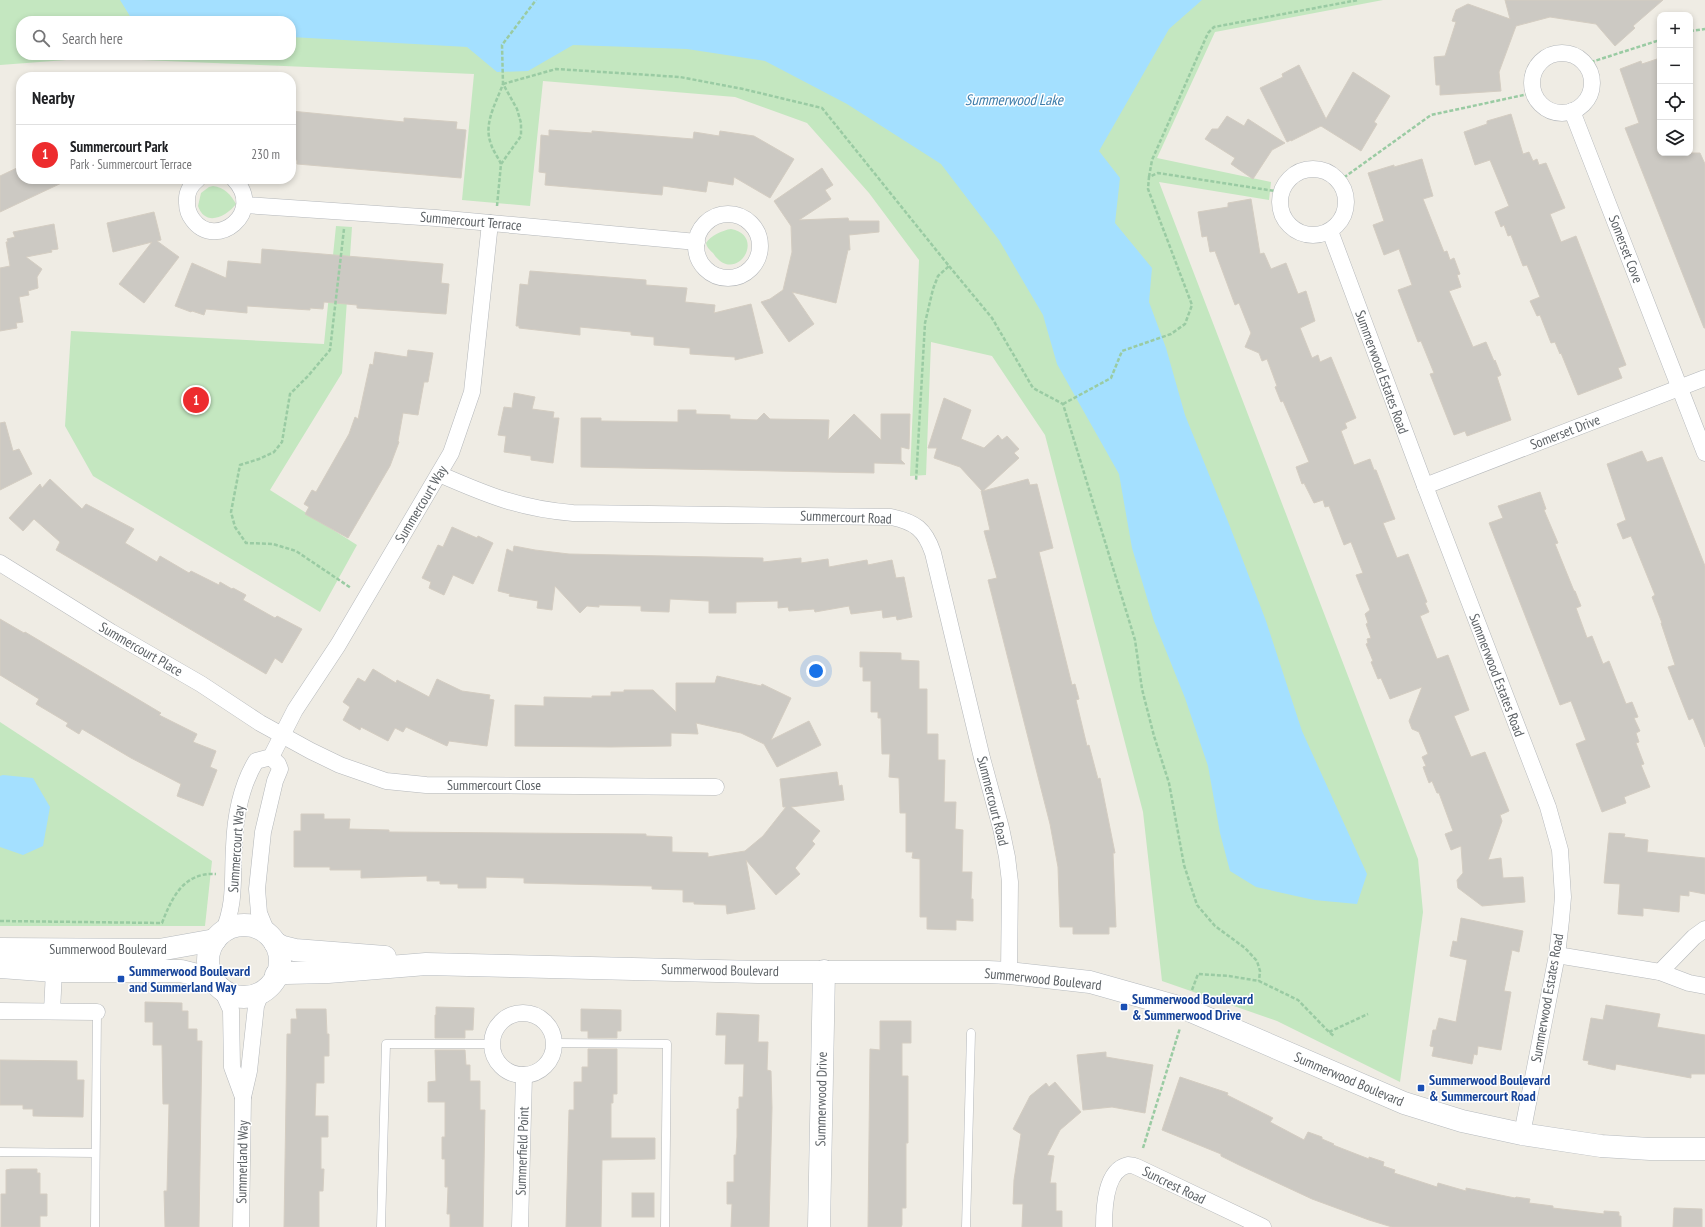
<!DOCTYPE html>
<html lang="en">
<head>
<meta charset="utf-8">
<style>
	body { margin:0; font-family:"PT Sans Narrow",sans-serif; background:#f6f6f6; color:#202124 }
	.controls { position:absolute; right:12px; top:12px; display:grid; overflow:hidden; border-radius:8px; box-shadow:0 2px 6px #0003 }
	.controls button { width:36px; height:36px; display:grid; place-items:center; padding:0; border:0; border-bottom:1px solid #e0e0e0; background:#fff; color:#202124; font:20px sans-serif }
	.you { position:absolute; left:816px; top:671px; width:14px; height:14px; margin:-10px; border:3px solid #fff; border-radius:50%; background:#1a73e8; box-shadow:0 0 0 6px #1a73e833 }
	.badge { display:grid; place-items:center; width:26px; height:26px; border-radius:50%; background:#ed2c2e; color:#fff; font-size:13px; font-weight:700 }
	.pin { position:absolute; translate:-50% -50%; border:2px solid #fff; box-shadow:0 1px 4px #0006 }
	.list { margin:0; padding:0; list-style:none }
	h2 { display:flex; justify-content:space-between; align-items:center; height:52px; margin:0; padding:0 16px; font-size:17px }
	h2 small { font-size:13px; font-weight:400; color:#757577 }
	.list li { display:grid; grid-template-columns:26px 1fr auto; gap:12px; align-items:center; box-sizing:border-box; height:60px; padding:0 16px; border-top:1px solid #e0e0e0 }
	.list b { display:block; font-size:15px; white-space:nowrap }
	.list p { margin:0; font-size:13px; white-space:nowrap; color:#757577 }
	.list em { font-size:13px; font-style:normal; color:#757577 }
	.icon { flex:none; width:22px; height:22px; fill:none; stroke:currentColor; stroke-width:2; stroke-linecap:round; stroke-linejoin:round }
	.map { position:relative; flex:none; width:1705px; height:1227px; overflow:hidden }
	.search { position:absolute; background:#fff; box-shadow:0 2px 6px #0003; left:16px; top:16px; width:280px; height:44px; display:flex; align-items:center; gap:10px; box-sizing:border-box; padding:0 14px; border-radius:16px; color:#757577; font-size:15px }
	.panel { position:absolute; background:#fff; box-shadow:0 2px 6px #0003; left:16px; top:72px; width:280px; height:112px; border-radius:16px }
	.map>svg:first-child { display:block }
	.green { fill:#c4e7c0; fill-rule:evenodd }
	.water { fill:#a4e0ff }
	.building { fill:#ccc9c3; stroke:#d4cdc2 }
	.lines { fill:none; stroke-linecap:round; stroke-linejoin:round }
	.lane-casing { stroke:#b5b8bb; stroke-width:9 }
	.street-casing { stroke:#b5b8bb; stroke-width:17 }
	.secondary-casing { stroke:#b6babe; stroke-width:23 }
	.path { stroke:#9acba3; stroke-width:2.5; stroke-dasharray:4 2; stroke-linecap:butt }
	.lane { stroke:#fff; stroke-width:8 }
	.street { stroke:#fff; stroke-width:16 }
	.secondary { stroke:#fff; stroke-width:22 }
	.transit-dot { fill:#1a4fb4; stroke:#fff; stroke-width:1.5 }
	.labels { text-anchor:middle; dominant-baseline:central; stroke-width:3; stroke-linejoin:round; paint-order:stroke }
	.street-label { font-size:14px; fill:#5c6165; stroke:#fff }
	.transit-label { font-size:14px; font-weight:bold; fill:#164399; stroke:#fff; text-anchor:start }
	.water-label { font-size:15px; font-style:italic; fill:#3c7cab; stroke:#fff }
</style>
</head>
<body>
<div class="map">
<svg width="1705" height="1227" viewBox="0 0 1705 1227">
	<rect width="100%" height="100%" fill="#efece4"/>
	<g class="green">
		<path d="M0,0H1383L1215,32L1157,158L1271,182L1269,200L1159,182L1418,859L1423,912L1400,1082L1277,1021L1162,981L1143,812L1045,435L992,356L931,342L926,475L910,476L919,260L869,193L807,123L735,97L543,81L530,206L462,200L474,74L93,58L0,65ZM21,21H291V55H21Z"/>
		<path d="M213,186C224,187 231,195 236,204C226,217 205,227 198,206L201,193L209,187Z"/>
		<polygon points="336,226 352,227 342,373 270,490 357,545 320,612 93,476 65,426 71,331 324,344"/>
		<path d="M731,229C768,236 735,287 713,253C710,250 707,248 706,243C710,236 723,230 731,229Z"/>
		<polygon points="0,722 212,861 205,926 0,926"/>
	</g>
	<g class="water">
		<polygon points="120,0 1202,0 1169,29 1099,151 1120,178 1115,223 1152,268 1149,302 1166,348 1185,415 1229,524 1266,621 1302,731 1367,874 1357,904 1314,900 1256,887 1230,871 1220,833 1208,766 1185,698 1154,621 1132,548 1119,474 1057,364 1043,315 999,240 941,164 847,104 765,61 687,49 573,45 528,71 497,72 467,47 291,37 291,21 133,21"/>
		<polygon points="3,775 33,778 50,807 43,846 23,855 0,847 0,776"/>
	</g>
	<g class="building">
		<polygon points="1505,0 1663,0 1633,26 1635,28 1615,46 1596,24 1550,17 1516,26 1499,72 1501,91 1440,95 1440,85 1436,85 1434,57 1445,56 1456,22 1452,21 1456,10 1468,4 1510,19"/>
		<polygon points="1660,58 1660,153 1700,153 1705,164 1705,328 1704,328 1625,128 1639,123 1620,69 1641,61 1642,64"/>
		<polygon points="1299,65 1326,119 1353,72 1390,96 1374,122 1377,124 1361,151 1321,126 1291,141 1291,140 1287,142 1260,88 1283,77 1282,74"/>
		<polygon points="291,111 404,122 404,118 457,122 456,129 466,130 461,178 297,164 297,160 291,160"/>
		<polygon points="1511,114 1523,154 1529,152 1533,161 1537,159 1539,165 1546,163 1565,208 1550,214 1561,242 1576,236 1626,365 1618,368 1622,378 1578,395 1561,353 1560,354 1555,342 1551,343 1540,315 1537,316 1530,301 1540,297 1527,265 1523,266 1511,235 1508,236 1504,225 1501,227 1495,212 1509,206 1490,160 1475,165 1464,132 1487,124 1487,121"/>
		<polygon points="1227,116 1244,126 1248,119 1285,143 1272,150 1253,179 1231,164 1235,158 1205,139 1212,129 1218,129"/>
		<polygon points="549,130 592,133 592,131 693,139 694,132 719,136 720,131 754,136 794,159 770,198 734,177 733,185 708,181 706,192 663,186 662,195 545,185 546,173 539,172 541,135 549,136"/>
		<polygon points="1422,159 1433,196 1423,199 1444,252 1447,251 1450,260 1454,258 1460,274 1457,275 1461,287 1449,291 1473,347 1486,342 1494,361 1495,360 1501,375 1497,377 1511,420 1467,436 1465,431 1454,435 1430,374 1434,373 1421,341 1418,342 1398,290 1412,285 1399,249 1384,255 1373,225 1384,221 1368,173 1394,165 1394,167"/>
		<polygon points="21,166 21,179 70,179 0,212 0,176"/>
		<polygon points="822,168 833,185 825,190 831,199 799,220 848,218 849,221 879,221 879,232 849,235 850,250 848,250 836,303 792,292 814,324 789,342 761,302 770,299 783,290 792,252 791,226 774,201"/>
		<polygon points="1251,199 1260,254 1264,253 1271,269 1286,263 1298,294 1306,291 1315,321 1300,328 1312,358 1318,355 1320,362 1331,357 1356,418 1345,423 1347,428 1341,431 1354,465 1370,459 1374,470 1376,470 1395,519 1383,523 1397,558 1408,554 1427,602 1425,603 1429,612 1420,616 1437,659 1448,655 1469,710 1454,716 1471,757 1485,752 1505,801 1509,811 1500,815 1502,821 1488,860 1501,858 1503,878 1523,877 1525,902 1482,906 1458,888 1457,880 1463,873 1461,846 1451,850 1445,834 1453,831 1439,793 1437,793 1432,781 1429,783 1423,767 1426,766 1422,757 1428,754 1419,732 1412,729 1409,721 1422,687 1390,699 1381,678 1378,679 1371,662 1373,661 1366,644 1368,643 1367,639 1371,638 1366,624 1368,623 1365,614 1370,610 1356,575 1363,573 1351,542 1344,545 1329,506 1325,507 1323,500 1314,503 1304,483 1302,484 1296,467 1309,462 1283,401 1281,402 1275,387 1277,386 1267,359 1262,361 1259,353 1245,347 1251,333 1239,303 1235,305 1215,251 1210,252 1207,236 1202,237 1198,212 1228,207 1228,203"/>
		<polygon points="154,212 161,240 157,241 179,257 144,303 119,284 152,242 113,252 107,223"/>
		<polygon points="54,224 58,249 51,250 52,252 26,257 42,269 37,277 38,288 28,291 29,295 19,297 23,322 16,323 17,328 0,331 0,268 10,266 6,242 8,242 7,239 15,237 13,232"/>
		<polygon points="262,249 443,264 441,283 449,284 446,314 357,308 357,305 324,302 323,309 310,308 310,310 247,306 247,313 206,309 204,315 192,311 191,312 175,306 192,263 226,278 228,261 261,264"/>
		<polygon points="530,271 646,280 646,285 687,288 685,302 715,305 714,313 751,304 763,353 735,360 735,357 690,354 690,348 654,345 654,337 631,335 631,332 580,327 580,335 519,328 519,326 516,326 520,284 528,285"/>
		<polygon points="408,350 433,353 428,382 424,382 418,415 403,413 398,441 399,442 390,466 348,538 305,514 309,507 304,504 312,490 316,492 349,434 355,417 358,419 370,364 373,365 375,352 407,357"/>
		<polygon points="514,393 535,397 532,409 554,412 553,418 559,418 553,463 531,460 531,456 504,452 506,436 498,435 504,407 512,408"/>
		<polygon points="944,398 971,410 961,439 984,448 998,435 1002,440 1007,436 1019,449 1014,453 1019,458 983,491 1028,479 1030,485 1037,484 1053,548 1039,552 1072,685 1075,684 1079,699 1076,700 1087,746 1089,745 1098,779 1100,778 1115,853 1113,853 1116,927 1109,927 1109,934 1073,934 1073,927 1060,927 1058,867 1050,824 988,580 997,578 984,531 990,530 981,491 982,491 960,467 934,458 937,448 928,448"/>
		<polygon points="678,410 696,410 696,414 730,415 730,419 757,420 764,413 770,419 829,420 828,440 854,414 881,440 881,414 910,414 909,449 901,447 901,460 905,464 874,463 874,473 581,467 581,418 601,418 601,421 678,422"/>
		<polygon points="5,422 13,451 19,449 32,474 0,490 0,423"/>
		<polygon points="1642,451 1647,462 1662,457 1705,566 1705,747 1693,718 1689,720 1668,667 1675,665 1661,623 1662,623 1652,597 1655,595 1631,536 1623,539 1617,524 1626,520 1607,464"/>
		<polygon points="50,479 82,509 86,504 134,529 125,543 157,562 160,556 189,573 191,571 219,585 220,582 232,589 233,588 246,595 243,600 275,618 277,616 302,629 282,663 275,658 266,674 56,550 60,542 34,519 23,531 9,518 40,484 42,488"/>
		<polygon points="1540,492 1546,509 1544,510 1558,543 1555,544 1574,591 1575,591 1581,606 1576,608 1587,638 1592,636 1603,664 1609,661 1626,704 1632,702 1638,717 1634,718 1640,731 1636,733 1639,742 1636,743 1644,764 1641,765 1650,787 1624,797 1626,803 1602,812 1576,744 1586,740 1571,701 1560,705 1489,523 1503,518 1498,506"/>
		<polygon points="452,527 477,538 478,536 493,543 473,584 453,575 444,595 429,588 431,582 422,578 438,545 443,547"/>
		<polygon points="514,546 535,550 569,554 763,558 763,562 801,558 801,563 828,559 829,567 867,560 868,565 892,560 896,578 904,577 912,617 897,620 896,616 883,618 882,610 851,614 849,606 815,612 814,609 789,611 788,607 778,608 778,601 736,602 736,613 709,613 709,601 670,599 669,612 641,611 641,606 599,605 599,607 587,606 580,613 555,586 552,610 537,608 538,601 509,596 510,594 498,591 507,549 513,552"/>
		<polygon points="0,619 24,633 25,632 161,713 159,715 197,734 193,742 216,751 210,767 217,770 203,806 177,796 181,784 131,758 82,729 79,734 66,726 68,723 36,704 39,699 0,675"/>
		<polygon points="860,652 901,653 901,660 919,661 919,689 927,689 927,734 938,734 938,760 945,760 944,802 956,802 955,829 963,830 962,872 972,872 971,899 973,899 973,921 956,920 956,930 927,929 927,917 920,917 920,859 912,858 913,852 906,852 906,813 900,813 899,778 889,777 890,754 882,754 881,718 878,718 878,712 871,712 871,681 863,681 863,667 860,667"/>
		<polygon points="373,669 396,683 397,680 429,697 437,679 462,691 490,695 489,699 494,700 487,746 449,741 447,746 406,727 403,732 395,728 388,741 361,727 360,730 343,720 350,707 343,702 358,678 365,682"/>
		<polygon points="717,676 761,686 762,684 791,698 771,740 809,721 821,745 777,767 764,744 741,733 696,723 698,734 671,733 671,746 611,747 515,746 515,705 544,706 544,697 592,698 592,696 611,696 611,692 624,692 624,690 653,690 676,712 676,683 715,683"/>
		<polygon points="837,772 839,786 842,785 844,800 791,807 820,831 812,841 815,844 795,868 800,874 776,895 746,860 755,909 727,914 726,905 694,904 694,902 683,902 683,890 652,889 652,886 524,883 524,878 486,877 486,888 458,888 458,884 440,884 440,881 427,881 427,876 361,878 361,870 330,870 330,867 294,867 294,831 301,831 301,814 324,814 324,819 350,819 349,829 389,830 389,832 646,834 646,836 672,837 672,852 708,853 708,857 745,851 763,836 786,807 783,807 780,779"/>
		<polygon points="1609,833 1625,834 1624,837 1648,840 1647,852 1705,858 1705,894 1689,891 1689,896 1680,895 1679,912 1643,908 1643,916 1618,914 1620,884 1604,883"/>
		<polygon points="1461,918 1523,931 1519,952 1512,950 1504,991 1511,992 1501,1050 1478,1046 1477,1055 1474,1054 1472,1064 1432,1056 1434,1047 1430,1046 1433,1030 1436,1030 1439,1018 1456,1022 1467,960 1450,956 1453,941 1457,942"/>
		<polygon points="145,1002 182,1003 182,1011 188,1011 188,1029 197,1029 197,1041 202,1041 199,1227 165,1227 164,1191 167,1191 169,1104 163,1104 162,1045 153,1045 153,1022 145,1022"/>
		<polygon points="1606,1005 1660,1014 1657,1027 1705,1035 1705,1074 1691,1074 1691,1078 1616,1064 1615,1070 1588,1064 1589,1061 1583,1060 1591,1018 1603,1020"/>
		<polygon points="436,1007 474,1008 473,1030 465,1030 465,1038 435,1038 435,1015 436,1015"/>
		<polygon points="296,1009 326,1009 327,1034 329,1034 329,1056 324,1056 324,1083 316,1083 315,1116 328,1116 328,1137 321,1137 321,1169 324,1169 323,1191 319,1191 319,1227 284,1227 287,1034 291,1034 291,1019 297,1019"/>
		<polygon points="581,1009 621,1010 621,1031 617,1031 617,1038 588,1038 588,1031 581,1031"/>
		<polygon points="717,1013 759,1015 758,1042 768,1042 767,1070 771,1071 772,1108 769,1227 731,1227 732,1204 727,1204 727,1182 734,1182 734,1155 736,1155 737,1137 737,1109 739,1109 739,1097 743,1097 744,1064 725,1064 726,1035 716,1035"/>
		<polygon points="880,1021 911,1021 911,1043 902,1043 902,1076 908,1076 908,1143 906,1143 906,1208 902,1208 902,1225 901,1227 868,1227 870,1049 880,1050"/>
		<polygon points="588,1049 617,1049 617,1094 613,1094 613,1103 611,1103 611,1138 655,1138 655,1159 602,1160 601,1227 566,1227 569,1110 574,1110 574,1082 582,1082 582,1067 588,1067"/>
		<polygon points="435,1050 465,1050 466,1065 470,1065 470,1081 480,1081 480,1110 485,1110 483,1227 450,1227 450,1214 447,1214 448,1187 445,1187 445,1159 442,1159 442,1137 445,1137 445,1102 428,1102 428,1082 436,1081"/>
		<polygon points="1106,1052 1106,1057 1153,1065 1145,1113 1112,1107 1083,1110 1077,1055"/>
		<polygon points="0,1060 77,1061 77,1080 84,1080 83,1117 33,1116 33,1109 23,1109 23,1105 0,1105"/>
		<polygon points="1180,1077 1228,1093 1227,1095 1273,1118 1270,1122 1304,1140 1308,1132 1322,1137 1322,1139 1334,1144 1333,1145 1369,1159 1369,1157 1384,1162 1383,1166 1395,1170 1394,1173 1437,1187 1438,1183 1466,1191 1466,1188 1515,1198 1516,1197 1530,1199 1529,1203 1553,1206 1553,1208 1604,1214 1604,1211 1619,1212 1619,1216 1621,1216 1621,1227 1392,1227 1369,1220 1312,1199 1239,1165 1221,1156 1221,1154 1162,1130"/>
		<polygon points="1055,1082 1081,1112 1060,1130 1047,1155 1054,1156 1050,1183 1056,1183 1056,1211 1062,1211 1062,1227 1022,1227 1023,1204 1013,1204 1014,1180 1021,1134 1013,1129 1030,1096 1046,1083 1049,1087"/>
		<polygon points="11,1169 37,1169 37,1173 40,1173 40,1194 47,1194 47,1216 40,1216 40,1227 1,1227 1,1194 6,1194 6,1170"/>
		<rect x="632" y="1193" width="22" height="24"/>
		<polygon points="1674,1208 1702,1209 1702,1227 1673,1227"/>
	</g>
	<g class="lines">
		<defs>
			<g id="lane">
				<polyline points="555,1043 667,1044 665,1227"/>
				<polyline points="0,1152 95,1153"/>
				<polyline points="95,1227 97,1012"/>
				<polyline points="381,1227 386,1044 491,1044"/>
				<polyline points="966,1227 971,1033"/>
			</g>
			<g id="street">
				<circle cx="1562" cy="83" r="30"/>
				<polyline points="1572,111 1705,453"/>
				<circle cx="1313" cy="202" r="33"/>
				<path d="M198,179C190,185 186,194 187,203C187,209 189,215 193,220C216,251 266,212 234,179"/>
				<polyline points="245,205 436,218 697,242"/>
				<circle cx="728" cy="246" r="32"/>
				<polyline points="1330,231 1425,486 1548,807 1560,850 1563,897 1561,920 1557,955 1522,1134"/>
				<path d="M439,474C487,495 521,509 573,513L891,517C915,522 925,529 933,553L982,758L1001,828L1007,857L1010,882L1009,973"/>
				<polyline points="1425,486 1705,378"/>
				<polyline points="0,563 111,632 201,684 260,723 311,751 340,765 386,781 426,785 716,787"/>
				<path d="M223,932C236,903 232,877 234,847C235,817 241,786 256,761L271,757L295,710L338,645L451,453L472,392L490,223"/>
				<polyline points="268,935 259,913 257,889 263,832 275,781 280,769 278,764 271,757"/>
				<polyline points="1557,955 1660,972 1689,983 1705,986"/>
				<polyline points="1660,972 1694,937 1705,929"/>
				<polyline points="221,988 231,1010 232,1067 243,1097 249,1071 256,1006 261,993"/>
				<polyline points="0,1011 97,1012"/>
				<polyline points="52,1011 54,971"/>
				<circle cx="523" cy="1044" r="31"/>
				<polyline points="241,1227 243,1097"/>
				<polyline points="520,1227 524,1075"/>
				<path d="M1104,1227C1104,1209 1105,1170 1128,1165C1130,1165 1135,1166 1137,1167L1263,1227"/>
			</g>
			<g id="secondary">
				<circle cx="244" cy="961" r="36"/>
				<polyline points="275,943 283,947 295,950 385,957"/>
				<polyline points="0,949 159,950 215,940"/>
				<polyline points="0,967 54,971 181,971 213,979"/>
				<polyline points="276,975 286,973 328,972 426,964 758,972 988,972 1009,973 1090,982 1186,1009 1404,1103 1462,1121 1522,1134 1601,1146 1650,1149 1705,1149"/>
				<polyline points="819,1227 824,971"/>
			</g>
		</defs>
		<use href="#lane" class="lane-casing"/>
		<use href="#street" class="street-casing"/>
		<use href="#secondary" class="secondary-casing"/>
		<g class="path">
			<polyline points="1690,31 1705,29"/>
			<polyline points="1585,64 1660,40"/>
			<polyline points="503,84 556,69 680,77 743,89 822,108 949,266 938,276 933,289 925,323 916,481"/>
			<path d="M501,164C498,157 493,151 491,144C483,124 496,103 503,84"/>
			<polyline points="1149,177 1152,160 1208,33 1214,27 1358,0"/>
			<polyline points="1339,181 1431,115 1533,93"/>
			<polyline points="497,206 501,164 521,136 521,123 517,109 503,84 502,45 536,0"/>
			<polyline points="344,229 330,350 308,376 290,394 282,442 274,452 259,459 240,465 231,512 235,527 246,543 273,544 296,551 351,588"/>
			<polyline points="949,266 992,318 1033,388 1063,404 1135,640 1142,689 1154,736 1169,783 1184,865 1197,905 1215,926 1245,948 1257,961 1260,971 1259,981"/>
			<polyline points="1063,404 1111,378 1122,351 1171,334 1185,324 1192,305 1148,189 1149,177 1158,173 1281,192"/>
			<path d="M0,921L162,923C172,897 184,872 216,874"/>
			<polyline points="1192,990 1198,974 1229,976 1259,981 1298,1000 1329,1032 1334,1036"/>
			<polyline points="1329,1032 1368,1014"/>
			<polyline points="1143,1148 1180,1028"/>
		</g>
		<use href="#lane" class="lane"/>
		<use href="#street" class="street"/>
		<use href="#secondary" class="secondary"/>
	</g>
	<g class="transit-dot">
		<rect x="117" y="975" width="8" height="8" rx="2"/>
		<rect x="1120" y="1003" width="8" height="8" rx="2"/>
		<rect x="1417" y="1084" width="8" height="8" rx="2"/>
	</g>
	<g class="labels">
		<g class="street-label">
			<text transform="translate(471 221) rotate(5)">Summercourt Terrace</text>
			<text transform="translate(1626 249) rotate(69)">Somerset Cove</text>
			<text transform="translate(1382 372) rotate(70)">Summerwood Estates Road</text>
			<text transform="translate(1565 432) rotate(-21)">Somerset Drive</text>
			<text transform="translate(421 504) rotate(-59)">Summercourt Way</text>
			<text transform="translate(846 517) rotate(2)">Summercourt Road</text>
			<text transform="translate(141 649) rotate(30)">Summercourt Place</text>
			<text transform="translate(1497 675) rotate(69)">Summerwood Estates Road</text>
			<text x="494" y="785">Summercourt Close</text>
			<text transform="translate(993 801) rotate(76)">Summercourt Road</text>
			<text transform="translate(236 849) rotate(-86)">Summercourt Way</text>
			<text x="108" y="949">Summerwood Boulevard</text>
			<text transform="translate(720 970) rotate(1)">Summerwood Boulevard</text>
			<text transform="translate(1043 979) rotate(6)">Summerwood Boulevard</text>
			<text transform="translate(1547 998) rotate(-80)">Summerwood Estates Road</text>
			<text transform="translate(1349 1079) rotate(23)">Summerwood Boulevard</text>
			<text transform="translate(821 1099) rotate(-89)">Summerwood Drive</text>
			<text transform="translate(522 1151) rotate(-88)">Summerfield Point</text>
			<text transform="translate(242 1162) rotate(-89)">Summerland Way</text>
			<text transform="translate(1174 1185) rotate(26)">Suncrest Road</text>
		</g>
		<g class="transit-label">
			<text x="129" y="971">Summerwood Boulevard<tspan x="129" dy="16">and Summerland Way</tspan></text>
			<text x="1132" y="999">Summerwood Boulevard<tspan x="1132" dy="16">&amp; Summerwood Drive</tspan></text>
			<text x="1429" y="1080">Summerwood Boulevard<tspan x="1429" dy="16">&amp; Summercourt Road</tspan></text>
		</g>
		<g class="water-label">
			<text x="1014" y="99">Summerwood Lake</text>
		</g>
	</g>
</svg>
<div class="controls">
<button>+</button>
<button>−</button>
<button><svg class="icon" aria-label="locate" viewBox="0 0 24 24"><circle cx="12" cy="12" r="6"/><path d="M12 2v4M12 18v4M2 12h4M18 12h4"/></svg></button>
<button><svg class="icon" aria-label="layers" viewBox="0 0 24 24"><path d="M12 4l9 5-9 5-9-5zM3 14l9 5 9-5"/></svg></button>
</div>
<div class="you"></div>
<div class="pin badge" style="left:196px;top:400px">1</div>
<div class="search"><svg class="icon" aria-label="search" viewBox="0 0 24 24"><circle cx="10" cy="10" r="6"/><path d="M15 15l6 6"/></svg>Search here</div>
<section class="panel">
<h2>Nearby<small></small></h2>
<ul class="list">
<li><span class="badge">1</span><div><b>Summercourt Park</b><p>Park · Summercourt Terrace</p></div><em>230 m</em></li>
</ul>
</section>
</div>
</body>
</html>
